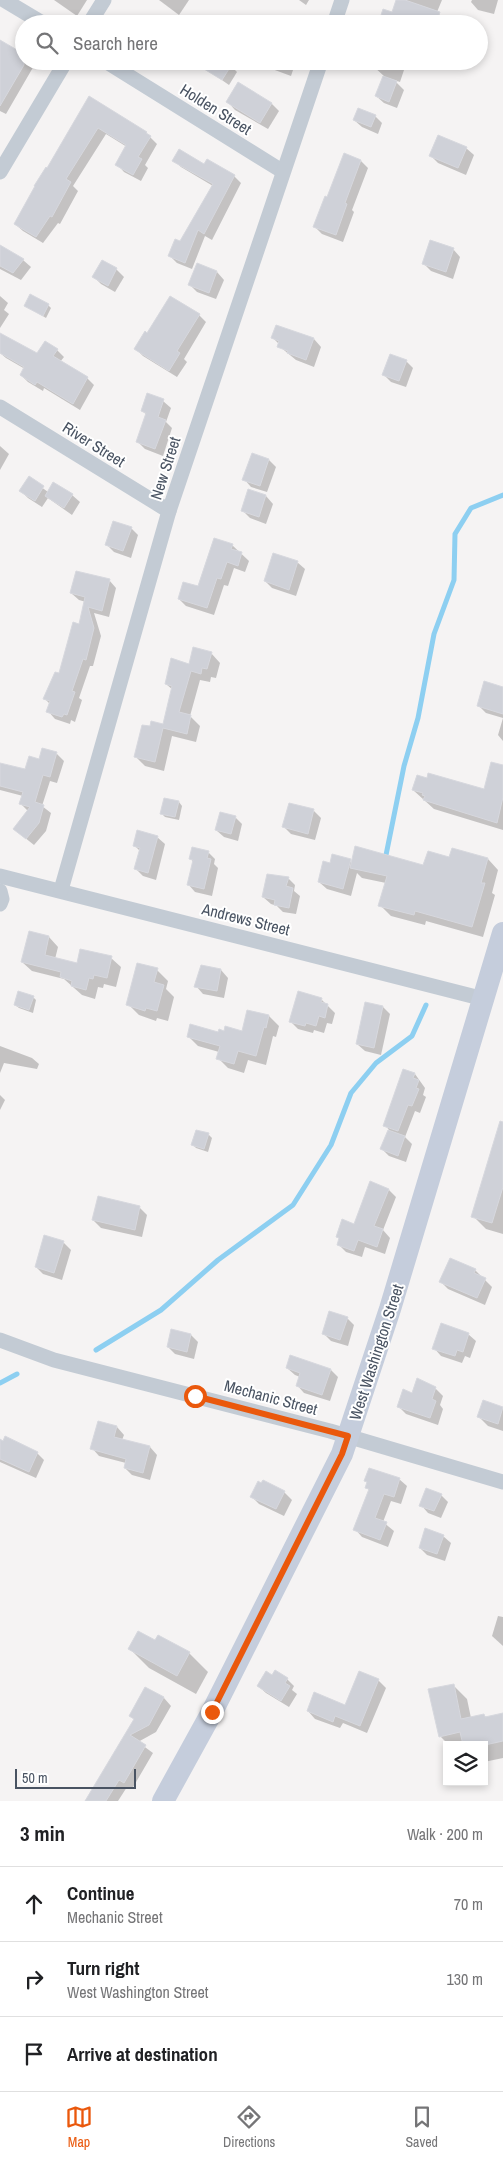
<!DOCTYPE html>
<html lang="en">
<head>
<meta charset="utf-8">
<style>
	body { margin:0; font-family:"Archivo Narrow",sans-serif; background:#f6f6f6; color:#202124 }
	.controls { position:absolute; right:15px; bottom:15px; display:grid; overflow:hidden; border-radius:0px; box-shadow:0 2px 8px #0003 }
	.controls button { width:45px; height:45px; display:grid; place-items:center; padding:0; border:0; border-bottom:1px solid #e0e0e0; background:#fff; color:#202124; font:25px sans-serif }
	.scale { position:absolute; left:15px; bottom:12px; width:121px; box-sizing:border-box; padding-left:5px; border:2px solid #495362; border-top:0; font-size:14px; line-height:18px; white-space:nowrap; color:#495362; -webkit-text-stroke:4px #fff; paint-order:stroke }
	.stop { position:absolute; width:15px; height:15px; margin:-11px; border:4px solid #ea580c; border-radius:50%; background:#fff }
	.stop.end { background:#ea580c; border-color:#fff; box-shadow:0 1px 5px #0008 }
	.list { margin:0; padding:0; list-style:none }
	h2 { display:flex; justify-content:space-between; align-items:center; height:65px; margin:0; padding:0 20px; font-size:21px }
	h2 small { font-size:16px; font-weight:400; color:#757577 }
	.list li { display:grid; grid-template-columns:32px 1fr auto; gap:15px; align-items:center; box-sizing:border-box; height:75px; padding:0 20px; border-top:1px solid #e0e0e0 }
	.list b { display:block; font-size:19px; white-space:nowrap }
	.list p { margin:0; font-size:16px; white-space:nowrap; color:#757577 }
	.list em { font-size:16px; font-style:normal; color:#757577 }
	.icon { flex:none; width:28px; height:28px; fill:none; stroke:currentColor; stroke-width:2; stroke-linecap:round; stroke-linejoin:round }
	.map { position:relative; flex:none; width:503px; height:1801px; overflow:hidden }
	.search { position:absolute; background:#fff; box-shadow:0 2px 8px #0003; left:15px; right:15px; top:15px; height:55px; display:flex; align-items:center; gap:12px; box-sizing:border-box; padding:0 18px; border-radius:28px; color:#757577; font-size:19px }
	.sheet { height:290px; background:#fff }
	nav { display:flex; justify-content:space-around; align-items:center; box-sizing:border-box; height:70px; border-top:1px solid #e0e0e0; background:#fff; font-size:14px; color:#757577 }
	nav a { display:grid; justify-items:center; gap:2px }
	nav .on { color:#ea580c }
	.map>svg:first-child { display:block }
	.shadow { fill:#0003 }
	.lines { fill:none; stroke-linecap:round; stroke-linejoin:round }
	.stream { stroke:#8dcff1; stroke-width:5 }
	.building { fill:#cfd1d8; stroke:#d7d8de }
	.minor { stroke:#c3cbd4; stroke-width:15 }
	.secondary { stroke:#c5cddc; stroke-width:22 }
	.route { stroke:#ea580c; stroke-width:6 }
	.labels { text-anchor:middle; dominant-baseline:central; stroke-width:4; stroke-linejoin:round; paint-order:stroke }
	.street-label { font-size:16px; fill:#495362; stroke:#fff }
</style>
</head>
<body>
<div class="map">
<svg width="503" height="1801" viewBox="0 0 503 1801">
	<rect width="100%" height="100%" fill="#f5f3f3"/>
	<g class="shadow">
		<polygon points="54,0 87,0 77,16"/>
		<polygon points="159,0 189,0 179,15"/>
		<polygon points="299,0 309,0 306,5"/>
		<polygon points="397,0 442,0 437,12 448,24 383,24 380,21 393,13"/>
		<polygon points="472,0 498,0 494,14 478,10 471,2"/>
		<polygon points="0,42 24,61 32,61 35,64 6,114 0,111"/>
		<polygon points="145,61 170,61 167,66 162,63 160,68 150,61 149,63"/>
		<polygon points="296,61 291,76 272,69 264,62"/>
		<polygon points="376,61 407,61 400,82 394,80 404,90 397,108 384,103 376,96 384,76 374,67"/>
		<polygon points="231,66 237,72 229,85 203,67"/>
		<polygon points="239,84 272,104 279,111 268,129 235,110 228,102"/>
		<polygon points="90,97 146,133 157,144 145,165 148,168 141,181 124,172 117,164 127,147 106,134 73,186 78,191 60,224 58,223 43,243 23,231 15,224"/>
		<polygon points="375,116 382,123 378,134 362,127 354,120"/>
		<polygon points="466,148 474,155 466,175 438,163 431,156"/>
		<polygon points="174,160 205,166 234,176 241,183 212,240 205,236 192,269 177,263 170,256 181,243 213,186 181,167"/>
		<polygon points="361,161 368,168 352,210 354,212 343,242 322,234 315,227"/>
		<polygon points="0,248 23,260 31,267 21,280 0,269"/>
		<polygon points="453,249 460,257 453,279 431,271 424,264"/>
		<polygon points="198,265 217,272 224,280 216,299 197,292 190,285"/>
		<polygon points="116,269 124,277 115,292 101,284 94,277"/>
		<polygon points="0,296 8,303 4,310 9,314 0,328"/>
		<polygon points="48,305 51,308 46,318 26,306"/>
		<polygon points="199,315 206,322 184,359 187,362 177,377 143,356 136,349 148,335"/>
		<polygon points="277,326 314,339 321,347 314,367 296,360 279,346 279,344 273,338"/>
		<polygon points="0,334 38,355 57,350 64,357 60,362 87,378 94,385 80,410 44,388 43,391 28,382 21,375 25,369 6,358 0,353"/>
		<polygon points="406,361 413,368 406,387 391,382 384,375"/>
		<polygon points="163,401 171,408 166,422 172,428 163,456 145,449 138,442 147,415 142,411"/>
		<polygon points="0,446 9,454 0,470"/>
		<polygon points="269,460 276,467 267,492 251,487 244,479"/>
		<polygon points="29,478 48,492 54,483 72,495 80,502 72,515 48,498 42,507 28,498 21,491"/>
		<polygon points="249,491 266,496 273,504 266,524 250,518 242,510"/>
		<polygon points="131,528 138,535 131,558 114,552 107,545"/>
		<polygon points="232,545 249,561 245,572 234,568 228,586 224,585 214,615 186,606 179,599 198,588"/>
		<polygon points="297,562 305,569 296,596 272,588 265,581"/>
		<polygon points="109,580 116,588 109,617 94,613 101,636 93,666 90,666 79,698 82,700 75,722 71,720 70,724 55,719 48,711 50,704 45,699 60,674 80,625 86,602 79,600 71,593"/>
		<polygon points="211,653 220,663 216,678 211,677 210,682 200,680 190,716 200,726 196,742 172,736 164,771 145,766 136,757 164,726 173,690 166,684 190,665"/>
		<polygon points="503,688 503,741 498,735 503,718 486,713 479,706"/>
		<polygon points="43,750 57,754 64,761 57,783 50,781 42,806 51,813 46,831 34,845 14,829 28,811 21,804 23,796 0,790 0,765 26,771 40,760"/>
		<polygon points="503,766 503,830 434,809 413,790 485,791"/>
		<polygon points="179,802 182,806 179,820 165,817 161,813"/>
		<polygon points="313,810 321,818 315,840 291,834 284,827"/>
		<polygon points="235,817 242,824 238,841 224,837 216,830"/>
		<polygon points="157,837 165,844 156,880 143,876 136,869 140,851 134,845"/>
		<polygon points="208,852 215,859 214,864 218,868 212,896 195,892 188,884 193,862 191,859"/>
		<polygon points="333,856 353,863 424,867 450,859 488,859 498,870 492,893 495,895 483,937 426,921 425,925 391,916 380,905 386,883 362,878 357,873 351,896 327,889 319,882 331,864"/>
		<polygon points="288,878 295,885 294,891 300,896 296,914 283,912 277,906 271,904 263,897"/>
		<polygon points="49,937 58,947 55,959 78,964 111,958 121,967 116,987 104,984 103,988 98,987 95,999 82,995 64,979 32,971 22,962"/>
		<polygon points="157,970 168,981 166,989 174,997 168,1021 157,1018 156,1021 139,1015 128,1004"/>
		<polygon points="221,970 228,978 224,998 203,994 196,986"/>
		<polygon points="33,997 36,1000 33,1013 19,1008 15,1005"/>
		<polygon points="321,999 335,1013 332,1024 327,1023 324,1033 314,1030 313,1033 298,1029 290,1021"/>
		<polygon points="366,1003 383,1007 390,1014 381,1055 365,1051 357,1044"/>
		<polygon points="248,1012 269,1016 279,1026 276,1037 273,1036 266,1065 248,1060 244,1073 228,1068 218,1058 219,1052 198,1046 188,1036 243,1032"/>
		<polygon points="0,1046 32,1058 39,1064 37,1069 4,1063 0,1073"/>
		<polygon points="415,1074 425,1088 423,1095 426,1097 420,1113 415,1111 405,1137 412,1144 406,1162 389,1156 382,1149 389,1130 385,1125"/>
		<polygon points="0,1095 5,1100 0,1110"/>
		<polygon points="503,1133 503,1234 486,1229 473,1216"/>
		<polygon points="208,1134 212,1138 208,1152 196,1148 193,1145"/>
		<polygon points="389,1190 396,1197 383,1230 390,1238 385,1254 365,1247 362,1257 346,1252 338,1244 340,1239 338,1237 355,1225"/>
		<polygon points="139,1207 147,1215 142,1237 101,1228 93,1220"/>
		<polygon points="63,1242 71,1250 62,1280 43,1274 36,1267"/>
		<polygon points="475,1270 492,1287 485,1305 448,1289 441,1282"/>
		<polygon points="347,1318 354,1325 348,1346 331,1341 323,1333"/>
		<polygon points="468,1334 476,1341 470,1358 465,1356 462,1363 441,1356 434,1348"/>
		<polygon points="191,1335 198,1342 194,1359 175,1354 168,1347"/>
		<polygon points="287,1368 331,1370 338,1377 330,1401 304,1393 297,1385 300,1377 295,1375"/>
		<polygon points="435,1388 443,1396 440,1405 443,1409 438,1425 406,1414 398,1406 412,1394"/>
		<polygon points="484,1401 503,1409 503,1431 488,1426 478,1416"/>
		<polygon points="117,1427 124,1435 122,1440 150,1447 157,1455 150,1480 132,1475 125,1468 126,1463 99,1456 92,1448"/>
		<polygon points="0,1441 37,1453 44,1460 36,1478 0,1462"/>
		<polygon points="399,1479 407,1486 401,1504 391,1501 383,1522 394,1531 388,1547 362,1537 355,1529 370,1491 367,1488"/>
		<polygon points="263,1482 284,1492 292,1500 284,1516 259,1504 252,1497"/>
		<polygon points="441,1495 448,1502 441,1518 428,1513 421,1505"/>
		<polygon points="443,1536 451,1543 445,1561 427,1555 420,1548"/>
		<polygon points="498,1616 503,1617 503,1646 492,1636"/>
		<polygon points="130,1649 189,1653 208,1672 196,1694 149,1668"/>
		<polygon points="273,1677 287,1679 294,1686 292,1690 297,1694 289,1707 266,1693 258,1686"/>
		<polygon points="378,1680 386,1688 367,1733 343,1723 340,1728 315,1719 308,1711 346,1706"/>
		<polygon points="453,1685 467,1699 471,1718 484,1715 487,1718 503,1714 503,1758 484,1762 484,1745 449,1745 440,1736"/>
		<polygon points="146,1688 164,1698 171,1706 156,1732 138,1742 153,1753 132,1789 127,1787 118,1801 86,1801 135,1720 131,1716"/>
	</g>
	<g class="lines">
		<g class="stream">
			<polyline points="385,860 404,766 418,718 434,634 454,580 455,534 471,508 503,495"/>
			<polyline points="96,1350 161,1310 218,1260 293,1205 331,1145 351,1093 376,1063 412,1036 426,1005"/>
			<polyline points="0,1383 17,1374"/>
		</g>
	</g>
	<g class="building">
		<polygon points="396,0 405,0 440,12 436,24 387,24 379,21 383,9 392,12"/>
		<polygon points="0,40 24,54 24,65 0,106"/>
		<polygon points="191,61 234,61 222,80"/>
		<polygon points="383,76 397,81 389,102 375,96"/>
		<polygon points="238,82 272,103 260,123 226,102"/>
		<polygon points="89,96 147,132 146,133 151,136 138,157 142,159 133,175 115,165 126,145 98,128 66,179 71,182 52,217 50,216 36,237 14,224 35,186 34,186 46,167 47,168"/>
		<polygon points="358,108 376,115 371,127 353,120"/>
		<polygon points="438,135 467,147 458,168 429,156"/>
		<polygon points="179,149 204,164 207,159 235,175 204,234 198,230 185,263 168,256 175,239 180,241 213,184 172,161"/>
		<polygon points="344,153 361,160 345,203 347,204 336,235 313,227 325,196 327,197"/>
		<polygon points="430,240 454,248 446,272 422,264"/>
		<polygon points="0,245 24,259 13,273 0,266"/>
		<polygon points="102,260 117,268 108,286 92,277"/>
		<polygon points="197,263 217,271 209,293 188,285"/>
		<polygon points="30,294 49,304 43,316 24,306"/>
		<polygon points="170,296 200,314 177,351 180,353 169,371 134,349 145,331 147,333"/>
		<polygon points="276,325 314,338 306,360 287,353 288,351 277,347 279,341 271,338"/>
		<polygon points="0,333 37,353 45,341 58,349 53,356 88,377 73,404 37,382 35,385 20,375 24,367 0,353"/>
		<polygon points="390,354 407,360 399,381 382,375"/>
		<polygon points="147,393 164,399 158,417 166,420 155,449 136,442 146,413 141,411"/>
		<polygon points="252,453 269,459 260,486 242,480"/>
		<polygon points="29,476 44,486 35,501 19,491"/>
		<polygon points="53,482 73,494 64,508 45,496"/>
		<polygon points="248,489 266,495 259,517 241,511"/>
		<polygon points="113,521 132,527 123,551 105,545"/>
		<polygon points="214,538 233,544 231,549 242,552 238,566 227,562 221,579 217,578 207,608 178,599 183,582 198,586"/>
		<polygon points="273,553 298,561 289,590 264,581"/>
		<polygon points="76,571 110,579 102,611 88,607 94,628 86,660 83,659 72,691 75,692 67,715 64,714 62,717 46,712 50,701 43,699 55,672 59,673 73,622 79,624 85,597 70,593"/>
		<polygon points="193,647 212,652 207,669 202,668 201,674 191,671 179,712 191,715 187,734 163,728 155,762 134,757 142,725 150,726 151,721 163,724 172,686 165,684 171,658 189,664"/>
		<polygon points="484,681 503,687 503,714 477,706"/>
		<polygon points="42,748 57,752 50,777 43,775 35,802 44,805 39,823 26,839 13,829 30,807 19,804 23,792 0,786 0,763 25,769 29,756 39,759"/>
		<polygon points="491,762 503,765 503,797 497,823 423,800 425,796 422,795 423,793 412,790 417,775 427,778 428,773 484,789"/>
		<polygon points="164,798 179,801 175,817 160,814"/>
		<polygon points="289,803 314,809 308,834 282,827"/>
		<polygon points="220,812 236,816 231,834 215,830"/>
		<polygon points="137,830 158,836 148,873 134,869 140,848 133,846"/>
		<polygon points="355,846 423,865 428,851 449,857 452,848 488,858 481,883 485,883 472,927 415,911 414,915 378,906 387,876 350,868"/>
		<polygon points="192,847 209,851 207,858 211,859 204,889 187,885 193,860 189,859"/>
		<polygon points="332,854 351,859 343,889 318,882 323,861 330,863"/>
		<polygon points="267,874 289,877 286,886 293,888 289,908 274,905 275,900 262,897"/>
		<polygon points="29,931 49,936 45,955 77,963 80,949 112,956 107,978 94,975 93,979 89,978 86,990 71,986 72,981 60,977 61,972 21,962"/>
		<polygon points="137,963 158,968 154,982 164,985 157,1011 146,1008 145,1011 126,1005"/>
		<polygon points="201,965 221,969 217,991 194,987"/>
		<polygon points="18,991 34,996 29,1010 14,1005"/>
		<polygon points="298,991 322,998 321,1002 328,1004 325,1018 319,1016 316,1026 306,1023 305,1026 289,1022"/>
		<polygon points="365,1002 383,1006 374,1048 356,1044"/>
		<polygon points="247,1010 269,1015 266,1028 264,1027 256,1056 238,1051 234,1064 216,1059 220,1046 187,1037 190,1024 218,1032 219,1029 224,1031 225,1026 242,1031"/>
		<polygon points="403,1069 415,1073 413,1078 419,1080 416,1088 419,1089 412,1106 408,1105 398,1131 383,1126"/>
		<polygon points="500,1121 503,1122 503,1187 492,1223 471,1217"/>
		<polygon points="196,1130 209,1133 204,1149 191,1145"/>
		<polygon points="388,1130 405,1136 398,1156 380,1149"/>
		<polygon points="370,1181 389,1189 374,1226 383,1229 377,1247 358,1240 354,1251 337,1245 339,1238 336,1237 342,1219 354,1224"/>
		<polygon points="98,1196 140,1206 135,1230 92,1220"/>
		<polygon points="44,1235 64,1241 54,1273 35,1267"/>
		<polygon points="450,1258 476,1269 474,1273 486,1278 477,1298 439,1282"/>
		<polygon points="329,1311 348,1317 340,1340 322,1334"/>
		<polygon points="441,1323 469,1333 463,1352 457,1350 455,1356 432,1349"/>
		<polygon points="171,1329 191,1334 187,1352 167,1347"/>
		<polygon points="290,1355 331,1369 322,1395 296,1386 300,1373 286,1368"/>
		<polygon points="417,1378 436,1387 432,1399 436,1401 430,1418 397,1407 403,1389 412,1393"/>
		<polygon points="483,1400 503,1407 498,1424 477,1417"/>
		<polygon points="98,1421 117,1426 114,1437 150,1446 143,1473 124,1468 126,1459 90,1449"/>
		<polygon points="5,1436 38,1452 29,1472 0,1459 0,1439 3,1441"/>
		<polygon points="369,1468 400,1478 394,1497 384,1494 375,1518 387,1522 380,1540 353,1530 369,1489 365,1488 367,1482 364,1481"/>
		<polygon points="263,1480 285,1491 276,1509 250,1497 258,1481 261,1483"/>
		<polygon points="426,1488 442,1494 434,1511 419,1506"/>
		<polygon points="425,1528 444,1535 437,1554 419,1548"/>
		<polygon points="138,1631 155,1640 158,1635 190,1652 177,1676 128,1649"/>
		<polygon points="275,1670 288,1678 285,1683 290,1686 281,1701 257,1686 266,1671 272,1675"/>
		<polygon points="359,1671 379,1679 360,1726 335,1716 333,1722 307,1711 314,1692 345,1705"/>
		<polygon points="454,1684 461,1719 484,1714 485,1717 503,1713 503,1741 485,1745 463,1745 460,1732 439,1737 428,1689"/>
		<polygon points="145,1687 164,1697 149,1725 130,1735 146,1745 124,1783 119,1780 106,1801 85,1801 134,1719 129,1716"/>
	</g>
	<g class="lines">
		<g class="minor">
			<polyline points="4,0 44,24"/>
			<polyline points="89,24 104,0"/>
			<polyline points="334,24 342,0"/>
			<polyline points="105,61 282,171"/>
			<polyline points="0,172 66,61"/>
			<polyline points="0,407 169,511"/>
			<polyline points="0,876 484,999"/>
			<polyline points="61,890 169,511 321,61"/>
			<polyline points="0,891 2,899 0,904"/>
			<polyline points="0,1340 54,1360 330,1431 503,1482"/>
		</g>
		<polyline class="secondary" points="163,1801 212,1712 342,1454 390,1309 503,933"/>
	</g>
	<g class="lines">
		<polyline class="route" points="195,1396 348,1436 342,1454 212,1712"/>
	</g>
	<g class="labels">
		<g class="street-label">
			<text transform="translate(216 109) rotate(32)">Holden Street</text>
			<text transform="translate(94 444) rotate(32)">River Street</text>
			<text transform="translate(165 468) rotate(-72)">New Street</text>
			<text transform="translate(246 919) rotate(14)">Andrews Street</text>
			<text transform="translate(376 1352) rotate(-72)">West Washington Street</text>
			<text transform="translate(271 1397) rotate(15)">Mechanic Street</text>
		</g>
	</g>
</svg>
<div class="controls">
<button><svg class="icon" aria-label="layers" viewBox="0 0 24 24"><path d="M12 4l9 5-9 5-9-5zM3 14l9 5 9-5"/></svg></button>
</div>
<div class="scale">50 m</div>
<div class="stop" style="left:195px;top:1396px"></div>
<div class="stop end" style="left:212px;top:1712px"></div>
<div class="search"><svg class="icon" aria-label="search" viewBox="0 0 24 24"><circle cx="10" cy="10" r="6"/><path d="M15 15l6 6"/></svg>Search here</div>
</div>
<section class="sheet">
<h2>3 min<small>Walk · 200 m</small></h2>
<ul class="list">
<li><svg class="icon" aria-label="ahead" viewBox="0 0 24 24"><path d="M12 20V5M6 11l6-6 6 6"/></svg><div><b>Continue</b><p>Mechanic Street</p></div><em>70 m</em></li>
<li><svg class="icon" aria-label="right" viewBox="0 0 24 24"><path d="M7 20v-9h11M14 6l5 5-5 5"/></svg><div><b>Turn right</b><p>West Washington Street</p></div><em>130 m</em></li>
<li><svg class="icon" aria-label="arrive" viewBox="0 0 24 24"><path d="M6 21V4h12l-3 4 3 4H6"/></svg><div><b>Arrive at destination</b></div></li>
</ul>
</section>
<nav>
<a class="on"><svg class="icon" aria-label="map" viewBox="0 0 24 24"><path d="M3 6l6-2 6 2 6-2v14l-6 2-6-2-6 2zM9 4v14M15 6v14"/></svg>Map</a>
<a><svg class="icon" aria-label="directions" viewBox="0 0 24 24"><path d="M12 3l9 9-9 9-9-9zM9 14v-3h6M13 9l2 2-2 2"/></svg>Directions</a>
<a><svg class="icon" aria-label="saved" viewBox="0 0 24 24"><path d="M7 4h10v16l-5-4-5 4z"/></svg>Saved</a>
</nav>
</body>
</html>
